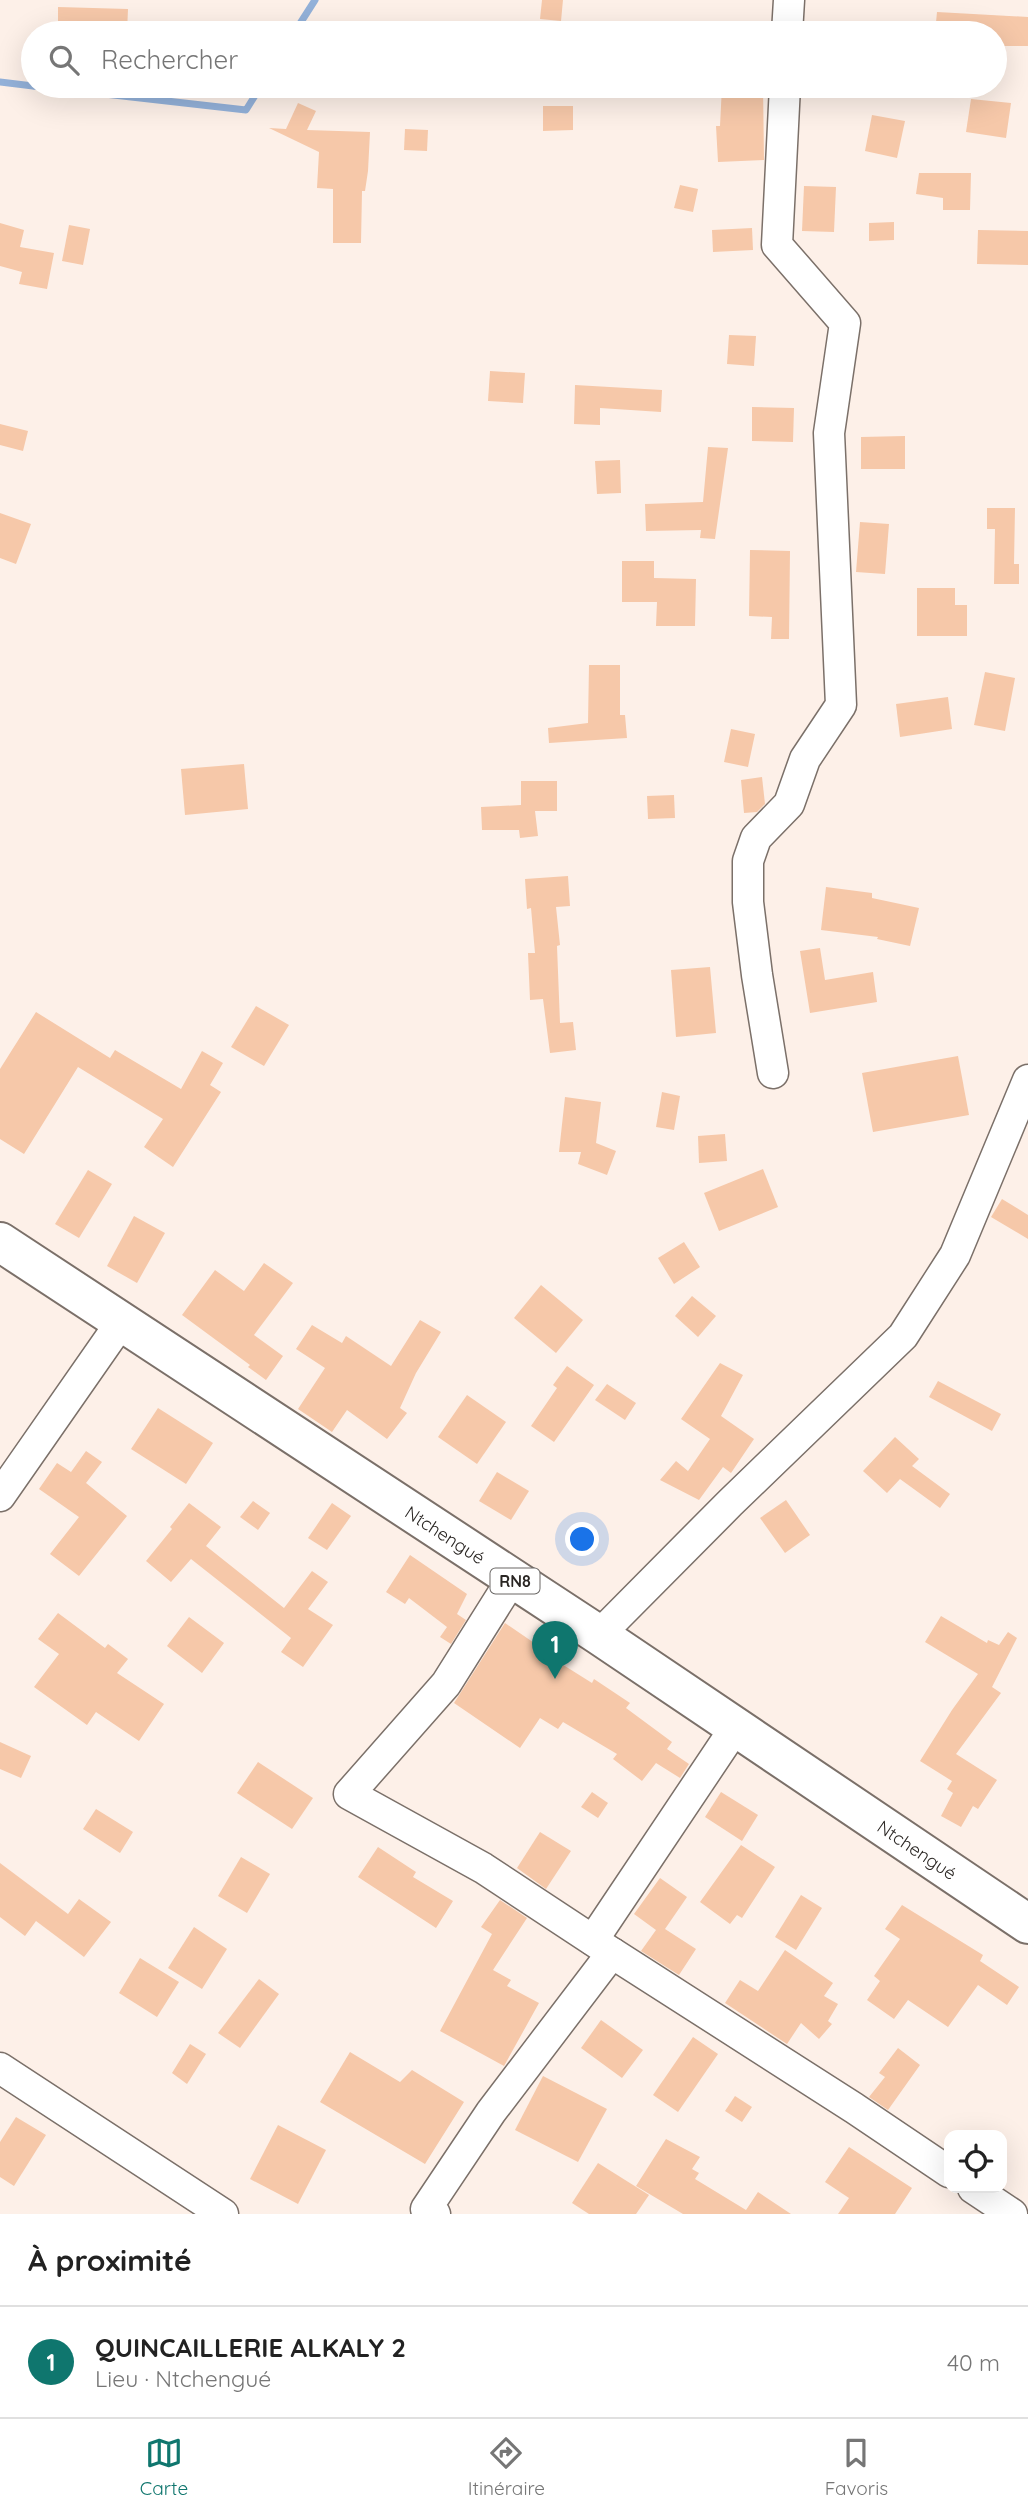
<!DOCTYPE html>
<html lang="fr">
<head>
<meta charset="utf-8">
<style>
	body { margin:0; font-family:Quicksand,sans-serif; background:#f2f2f2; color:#222 }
	.controls { position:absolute; right:21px; bottom:21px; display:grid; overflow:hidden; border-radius:14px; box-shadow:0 7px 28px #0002 }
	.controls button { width:63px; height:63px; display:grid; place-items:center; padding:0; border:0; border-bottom:2px solid #e0e0e0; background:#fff; color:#222; font:35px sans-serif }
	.you { position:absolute; left:583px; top:1540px; width:24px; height:24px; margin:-18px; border:5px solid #fff; border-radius:50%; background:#1a73e8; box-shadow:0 0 0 10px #1a73e833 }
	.badge { display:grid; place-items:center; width:46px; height:46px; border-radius:50%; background:#0f766e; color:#fff; font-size:23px; font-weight:700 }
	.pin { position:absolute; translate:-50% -58px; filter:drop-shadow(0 2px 4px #0008) }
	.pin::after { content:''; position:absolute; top:37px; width:24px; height:21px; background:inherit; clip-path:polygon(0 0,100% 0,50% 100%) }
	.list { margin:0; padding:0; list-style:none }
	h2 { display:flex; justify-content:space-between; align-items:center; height:91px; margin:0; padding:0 28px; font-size:30px }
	h2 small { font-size:23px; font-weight:400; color:#767676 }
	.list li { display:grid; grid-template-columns:46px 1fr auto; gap:21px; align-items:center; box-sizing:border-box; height:112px; padding:0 28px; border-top:2px solid #e0e0e0 }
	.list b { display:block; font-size:26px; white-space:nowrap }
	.list p { margin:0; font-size:23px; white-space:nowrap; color:#767676 }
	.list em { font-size:23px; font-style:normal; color:#767676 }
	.icon { flex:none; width:38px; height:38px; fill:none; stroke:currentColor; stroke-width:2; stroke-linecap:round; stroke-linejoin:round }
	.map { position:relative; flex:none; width:1028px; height:2214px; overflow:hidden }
	.search { position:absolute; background:#fff; box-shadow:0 7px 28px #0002; left:21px; right:21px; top:21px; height:77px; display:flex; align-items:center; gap:18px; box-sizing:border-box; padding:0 24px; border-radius:38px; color:#767676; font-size:26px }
	.sheet { height:203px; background:#fff }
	nav { display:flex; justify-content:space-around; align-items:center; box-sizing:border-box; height:98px; border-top:2px solid #e0e0e0; background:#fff; font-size:19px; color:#767676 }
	nav a { display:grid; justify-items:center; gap:4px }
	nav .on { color:#0f766e }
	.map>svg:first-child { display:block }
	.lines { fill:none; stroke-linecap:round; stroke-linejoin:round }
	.stream { stroke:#93b1d9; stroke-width:7 }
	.building { fill:#f6c8a9 }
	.minor-casing { stroke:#7b7069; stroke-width:33 }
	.major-casing { stroke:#7b7069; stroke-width:42 }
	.minor { stroke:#fff; stroke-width:30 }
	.major { stroke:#fff; stroke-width:38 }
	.labels { text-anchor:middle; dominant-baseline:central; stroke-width:5; stroke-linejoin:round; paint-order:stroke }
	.shield { fill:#fff; stroke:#6a6765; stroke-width:2 }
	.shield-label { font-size:16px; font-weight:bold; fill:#2a2623 }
	.street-label { font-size:18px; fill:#2a2623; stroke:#fff }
</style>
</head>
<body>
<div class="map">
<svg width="1028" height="2214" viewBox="0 0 1028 2214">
	<rect width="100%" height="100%" fill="#fdf0e8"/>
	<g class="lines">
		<g class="stream">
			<polyline points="294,33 315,0"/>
			<polyline points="0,82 33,86"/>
			<polyline points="34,86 246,110 261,86"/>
		</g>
	</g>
	<g class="building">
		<polygon points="542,0 563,0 561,21 540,19"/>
		<polygon points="58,7 128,9 127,33 58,33"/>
		<polygon points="937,12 1028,17 1028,46 995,46 995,33 935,33"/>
		<polygon points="722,86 763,86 764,160 718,162 716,126 720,126"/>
		<polygon points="971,99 1011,103 1006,138 966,132"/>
		<polygon points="298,103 316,111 307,130 370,132 368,171 365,191 362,191 361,243 333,243 333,189 317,188 319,152 269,128 286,129"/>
		<polygon points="543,106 573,106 573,130 543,131"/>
		<polygon points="872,115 905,121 897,158 865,151"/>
		<polygon points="405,129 428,130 427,151 404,150"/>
		<polygon points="919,173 971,173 970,210 943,210 943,198 916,194"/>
		<polygon points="680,185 698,189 693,212 674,208"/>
		<polygon points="804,186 836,187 834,232 802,231"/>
		<polygon points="894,222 894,240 869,241 869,223"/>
		<polygon points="0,223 24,230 20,247 54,253 47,289 19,284 22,272 0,266"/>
		<polygon points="69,225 90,229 83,265 62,261"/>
		<polygon points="752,228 753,250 713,252 712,230"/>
		<polygon points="978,230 1028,231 1028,265 977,264"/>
		<polygon points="729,335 756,336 754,366 727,364"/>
		<polygon points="490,371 525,373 523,403 488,401"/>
		<polygon points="575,385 662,390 661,412 600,408 600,425 574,424"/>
		<polygon points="752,407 794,408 793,442 752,441"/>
		<polygon points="0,424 28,431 23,451 0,445"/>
		<polygon points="905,436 905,469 861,469 861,437"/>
		<polygon points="708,447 728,448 715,539 700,538 701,530 646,531 645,504 703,502"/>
		<polygon points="620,460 621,493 597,494 595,461"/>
		<polygon points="987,508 1015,508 1014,564 1019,564 1019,584 994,584 995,529 987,529"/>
		<polygon points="0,513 31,524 16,564 0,558"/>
		<polygon points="860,522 889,524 885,574 856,572"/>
		<polygon points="750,550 790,551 789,639 771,639 772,617 749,616"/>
		<polygon points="622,561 654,561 654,578 696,579 695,626 656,626 657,602 622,602"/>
		<polygon points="917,588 955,588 955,605 967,605 967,636 917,636"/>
		<polygon points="589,665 620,665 620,715 625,715 627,738 549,743 548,728 588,723"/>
		<polygon points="985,672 1015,678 1005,731 974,725"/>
		<polygon points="948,697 952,729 900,737 896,704"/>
		<polygon points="731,729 755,734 748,767 724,762"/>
		<polygon points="244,764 248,809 185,815 181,769"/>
		<polygon points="762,777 765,804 757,812 744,813 741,780"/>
		<polygon points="521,781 557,781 557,811 535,811 538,836 520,838 519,830 482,830 481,807 521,805"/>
		<polygon points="674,795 675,818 648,819 647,796"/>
		<polygon points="568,876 570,906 556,907 560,945 557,946 560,1023 573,1022 576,1050 550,1053 543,999 530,1000 528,953 535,953 531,908 527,909 525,879"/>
		<polygon points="826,887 872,893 872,898 919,908 910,946 877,939 878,937 821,930"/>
		<polygon points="820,948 825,980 873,972 877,1002 810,1013 800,951"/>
		<polygon points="710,967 716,1033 676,1037 671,970"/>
		<polygon points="256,1006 289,1025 264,1066 231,1047"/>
		<polygon points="36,1012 110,1058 115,1050 181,1089 202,1051 223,1063 210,1085 221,1092 173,1167 144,1147 163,1119 78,1067 24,1154 0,1139 0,1069"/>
		<polygon points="958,1056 969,1115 873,1132 862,1073"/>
		<polygon points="662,1092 680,1096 674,1130 656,1127"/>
		<polygon points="565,1097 601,1102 596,1143 616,1151 607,1175 578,1164 581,1152 559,1152"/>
		<polygon points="725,1134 727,1161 699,1163 698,1136"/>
		<polygon points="763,1169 778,1207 719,1231 704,1193"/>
		<polygon points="88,1170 112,1184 79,1238 55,1224"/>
		<polygon points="1002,1199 1028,1215 1028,1239 991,1217"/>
		<polygon points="134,1216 165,1233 137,1283 107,1266"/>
		<polygon points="684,1242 700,1267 674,1284 658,1258"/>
		<polygon points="264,1263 293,1283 254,1335 283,1356 266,1380 248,1367 250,1365 182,1315 215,1270 244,1291"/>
		<polygon points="541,1285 583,1320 556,1353 514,1318"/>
		<polygon points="692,1296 716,1316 698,1337 675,1316"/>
		<polygon points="420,1320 441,1332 416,1373 400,1408 407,1413 387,1439 347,1410 332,1432 298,1409 325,1368 296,1349 312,1325 342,1343 346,1336 391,1366"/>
		<polygon points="720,1363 743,1375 721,1416 754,1439 731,1473 723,1467 699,1500 660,1480 676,1461 688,1471 710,1439 681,1419"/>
		<polygon points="567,1366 594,1385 554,1442 531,1426 557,1388 553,1385"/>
		<polygon points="938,1381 1001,1414 992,1431 929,1397"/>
		<polygon points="607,1384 636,1403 625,1420 595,1400"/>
		<polygon points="467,1395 506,1422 477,1464 438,1437"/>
		<polygon points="158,1408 213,1443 186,1484 131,1449"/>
		<polygon points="895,1437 919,1459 912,1466 950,1494 940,1508 900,1479 887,1493 863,1471"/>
		<polygon points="86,1451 102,1462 86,1483 127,1516 79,1576 50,1554 79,1517 39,1489 57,1463 71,1472"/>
		<polygon points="497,1472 529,1491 511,1520 479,1501"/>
		<polygon points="786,1500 810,1535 785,1553 760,1518"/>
		<polygon points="253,1501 270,1513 258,1530 240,1517"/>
		<polygon points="189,1503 221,1527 206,1546 284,1608 312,1571 328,1582 308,1609 333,1625 303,1667 281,1652 291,1638 191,1559 171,1582 146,1561 172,1529 170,1527"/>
		<polygon points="332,1503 351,1516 327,1550 308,1538"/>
		<polygon points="410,1555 467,1594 457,1614 466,1620 451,1644 440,1637 447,1627 409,1598 405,1604 386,1592"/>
		<polygon points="58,1613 105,1648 108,1644 128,1659 117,1673 164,1704 139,1741 96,1712 87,1725 34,1687 59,1654 38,1639"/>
		<polygon points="941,1616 987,1643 988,1640 999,1645 1008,1632 1017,1638 992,1687 1001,1693 956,1754 997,1780 978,1809 973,1806 961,1827 941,1816 953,1793 947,1789 952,1781 920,1761 952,1710 978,1674 925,1642"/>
		<polygon points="189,1617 224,1643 202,1673 167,1646"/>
		<polygon points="505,1623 543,1649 541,1651 592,1683 594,1679 630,1703 626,1708 672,1742 667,1749 689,1764 680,1778 656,1763 642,1781 613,1759 617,1754 563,1722 558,1729 540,1718 520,1748 454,1703"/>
		<polygon points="0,1742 31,1756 21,1778 0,1769"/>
		<polygon points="258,1762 313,1798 292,1829 237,1793"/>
		<polygon points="592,1792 608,1803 598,1818 581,1807"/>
		<polygon points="721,1792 758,1815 742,1841 705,1817"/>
		<polygon points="96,1809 133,1832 120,1853 83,1829"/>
		<polygon points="540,1832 571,1851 546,1889 517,1868"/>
		<polygon points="741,1845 775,1867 742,1918 737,1915 730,1924 700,1902"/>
		<polygon points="378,1847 416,1872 413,1877 453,1901 436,1928 358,1877"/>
		<polygon points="241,1857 270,1874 247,1913 218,1896"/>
		<polygon points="0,1863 68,1914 79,1899 111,1922 84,1957 36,1921 25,1936 0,1917"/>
		<polygon points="660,1878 687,1897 665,1929 696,1949 679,1975 641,1951 656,1930 634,1914"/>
		<polygon points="801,1895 822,1908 796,1950 775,1937"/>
		<polygon points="500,1900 527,1918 493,1970 511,1980 507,1986 539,2003 504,2066 440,2031 492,1934 481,1927"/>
		<polygon points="902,1905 983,1955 980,1961 1019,1987 1007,2005 978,1985 948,2027 908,2000 894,2019 867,2000 880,1981 874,1976 900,1939 885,1929"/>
		<polygon points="194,1927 227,1949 202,1989 168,1968"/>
		<polygon points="785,1950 833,1983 824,1996 838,2004 828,2021 832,2024 819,2039 801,2023 787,2044 725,2003 740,1980 758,1991"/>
		<polygon points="140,1958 179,1982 157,2017 119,1993"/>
		<polygon points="259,1979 279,1994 240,2048 218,2033"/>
		<polygon points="601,2020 643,2050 622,2078 581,2048"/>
		<polygon points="693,2037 718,2054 678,2112 653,2095"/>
		<polygon points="190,2044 206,2054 187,2084 172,2073"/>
		<polygon points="898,2048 920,2065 888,2110 869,2097 885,2077 879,2073"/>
		<polygon points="350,2052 400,2082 412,2070 464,2102 425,2164 320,2102"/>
		<polygon points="543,2076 607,2109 578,2162 515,2130"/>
		<polygon points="735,2096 752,2107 742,2122 725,2111"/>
		<polygon points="16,2117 46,2135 14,2186 0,2177 0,2142"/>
		<polygon points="278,2125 326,2150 298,2204 250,2179"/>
		<polygon points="666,2139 700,2157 692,2169 699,2173 695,2179 746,2210 758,2192 791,2214 683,2214 636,2186"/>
		<polygon points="849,2147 912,2188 895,2214 838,2214 849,2198 825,2182"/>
		<polygon points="598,2163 649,2195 636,2214 589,2214 572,2203"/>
	</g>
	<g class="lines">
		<defs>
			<g id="minor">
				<polyline points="787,33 789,0"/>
				<polyline points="773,1073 757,975 748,902 748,861 756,838 789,804 805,759 841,705 829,433 845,323 777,245 785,86"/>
				<polyline points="0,1496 122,1321"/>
				<polyline points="512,1579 446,1684 349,1794 483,1868 612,1953"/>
				<polyline points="599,1635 730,1503 903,1336 955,1255 1028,1080"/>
				<polyline points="593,1940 735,1728"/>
				<polyline points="0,2068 223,2214"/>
				<polyline points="973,2188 1012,2214"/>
				<polyline points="435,2214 426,2209 491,2112 612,1953 854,2108 949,2172"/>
			</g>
			<polyline id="major" points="0,1242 599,1635 1028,1924"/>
		</defs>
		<use href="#minor" class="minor-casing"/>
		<use href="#major" class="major-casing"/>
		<use href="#minor" class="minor"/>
		<use href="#major" class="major"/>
	</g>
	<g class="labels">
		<rect class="shield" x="490.5" y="1568.5" width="49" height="25" rx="5"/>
		<g class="shield-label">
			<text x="515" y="1581">RN8</text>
		</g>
		<g class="street-label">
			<text transform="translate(445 1535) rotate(33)">Ntchengué</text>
			<text transform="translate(917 1850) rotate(34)">Ntchengué</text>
		</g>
	</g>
</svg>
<div class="controls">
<button><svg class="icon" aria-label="locate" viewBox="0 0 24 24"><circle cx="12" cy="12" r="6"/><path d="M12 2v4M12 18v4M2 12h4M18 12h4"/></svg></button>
</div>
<div class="you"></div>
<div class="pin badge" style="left:555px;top:1679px">1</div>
<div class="search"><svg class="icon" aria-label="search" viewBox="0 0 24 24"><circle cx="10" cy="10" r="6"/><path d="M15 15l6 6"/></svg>Rechercher</div>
</div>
<section class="sheet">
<h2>À proximité<small></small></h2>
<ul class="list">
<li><span class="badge">1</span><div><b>QUINCAILLERIE ALKALY 2</b><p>Lieu · Ntchengué</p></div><em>40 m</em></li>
</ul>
</section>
<nav>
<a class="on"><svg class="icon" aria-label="map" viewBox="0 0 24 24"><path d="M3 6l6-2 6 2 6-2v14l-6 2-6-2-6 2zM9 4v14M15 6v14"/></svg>Carte</a>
<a><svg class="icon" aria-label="directions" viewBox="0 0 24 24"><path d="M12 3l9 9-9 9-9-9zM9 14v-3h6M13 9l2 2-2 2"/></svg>Itinéraire</a>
<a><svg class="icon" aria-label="saved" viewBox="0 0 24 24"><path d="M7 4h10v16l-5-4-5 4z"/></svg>Favoris</a>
</nav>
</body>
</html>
